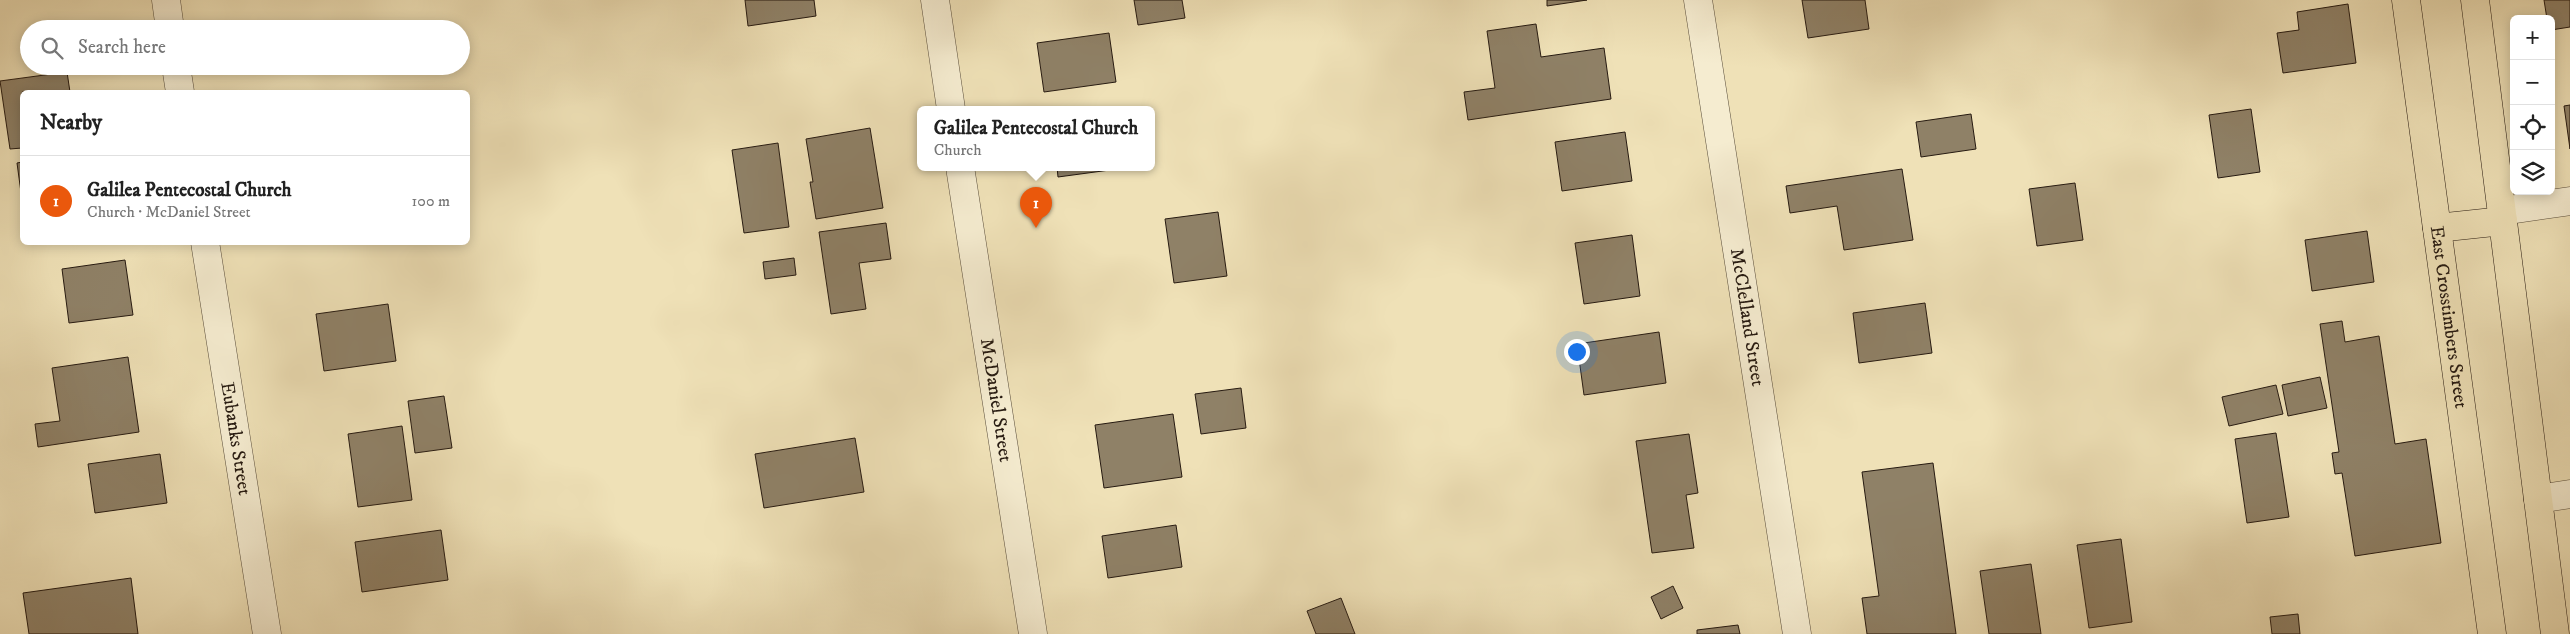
<!DOCTYPE html>
<html lang="en">
<head>
<meta charset="utf-8">
<style>
	body { margin:0; font-family:"IM FELL DW Pica",serif; background:#f2f2f2; color:#222 }
	.controls { position:absolute; right:15px; top:15px; display:grid; overflow:hidden; border-radius:8px; box-shadow:0 2px 12px #0003 }
	.controls button { width:45px; height:45px; display:grid; place-items:center; padding:0; border:0; border-bottom:1px solid #e0e0e0; background:#fff; color:#222; font:25px sans-serif }
	.you { position:absolute; left:1576px; top:351px; width:18px; height:18px; margin:-12px; border:4px solid #fff; border-radius:50%; background:#1a73e8; box-shadow:0 0 0 8px #1a73e833 }
	.badge { display:grid; place-items:center; width:32px; height:32px; border-radius:50%; background:#ea580c; color:#fff; font-size:16px; font-weight:700 }
	.pin { position:absolute; translate:-50% -41px; filter:drop-shadow(0 1px 2px #0008) }
	.pin::after { content:''; position:absolute; top:26px; width:18px; height:15px; background:inherit; clip-path:polygon(0 0,100% 0,50% 100%) }
	.popup { position:absolute; left:917px; top:106px; width:238px; height:65px; box-sizing:border-box; display:grid; place-content:center; border-radius:8px; background:#fff; filter:drop-shadow(0 1px 4px #0005); font-size:16px; white-space:nowrap; color:#767676 }
	.popup b { font-size:19px; color:#222 }
	.popup::after { content:''; position:absolute; left:50%; top:100%; margin-left:-10px; border:10px solid transparent; border-top-color:#fff }
	.list { margin:0; padding:0; list-style:none }
	h2 { display:flex; justify-content:space-between; align-items:center; height:65px; margin:0; padding:0 20px; font-size:21px }
	h2 small { font-size:16px; font-weight:400; color:#767676 }
	.list li { display:grid; grid-template-columns:32px 1fr auto; gap:15px; align-items:center; box-sizing:border-box; height:90px; padding:0 20px; border-top:1px solid #e0e0e0 }
	.list b { display:block; font-size:19px; white-space:nowrap }
	.list p { margin:0; font-size:16px; white-space:nowrap; color:#767676 }
	.list em { font-size:16px; font-style:normal; color:#767676 }
	.icon { flex:none; width:28px; height:28px; fill:none; stroke:currentColor; stroke-width:2; stroke-linecap:round; stroke-linejoin:round }
	.map { position:relative; flex:none; width:2570px; height:634px; overflow:hidden }
	.search { position:absolute; background:#fff; box-shadow:0 2px 12px #0003; left:20px; top:20px; width:450px; height:55px; display:flex; align-items:center; gap:12px; box-sizing:border-box; padding:0 18px; border-radius:28px; color:#767676; font-size:19px }
	.panel { position:absolute; background:#fff; box-shadow:0 2px 12px #0003; left:20px; top:90px; width:450px; height:155px; border-radius:8px }
	.map>svg:first-child { display:block }
	.building { fill:#8f8167; stroke:#261a11 }
	.lines { fill:none; stroke-linecap:round; stroke-linejoin:round }
	.minor-casing { stroke:#584c3a; stroke-width:29 }
	.major-casing { stroke:#261a11; stroke-width:29 }
	.minor { stroke:#f5ecd0; stroke-width:28 }
	.major { stroke:#efe1b7; stroke-width:28 }
	.labels { text-anchor:middle; dominant-baseline:central; stroke-width:4; stroke-linejoin:round; paint-order:stroke }
	.street-label { font-size:19px; fill:#261a11; stroke:#f5ecd0 }
</style>
</head>
<body>
<div class="map">
<svg width="2570" height="634" viewBox="0 0 2570 634">
	<rect width="100%" height="100%" fill="#efe1b7"/>
	<filter id="stains"><feTurbulence type="fractalNoise" baseFrequency=".004" numOctaves="4"/><feColorMatrix values="0 0 0 0 .2 0 0 0 0 .09 0 0 0 0 .02 0 0 0 .5 -.17"/></filter>
	<radialGradient id="worn" r=".72"><stop offset=".6" stop-color="#630" stop-opacity="0"/><stop offset="1" stop-color="#630" stop-opacity=".3"/></radialGradient>
	<g class="building">
		<polygon points="745,0 814,0 816,16 748,26"/>
		<polygon points="1134,0 1182,0 1185,18 1138,25"/>
		<polygon points="1547,0 1587,0 1547,6"/>
		<polygon points="1802,0 1865,0 1869,29 1808,38"/>
		<polygon points="2544,0 2570,0 2570,27 2551,30 2551,19 2547,19"/>
		<polygon points="2348,4 2356,63 2283,73 2277,33 2299,30 2297,12"/>
		<polygon points="1536,24 1541,57 1604,48 1611,99 1468,120 1464,92 1495,88 1487,31"/>
		<polygon points="1109,33 1116,82 1044,92 1037,43"/>
		<polygon points="67,72 70,92 22,92 22,148 10,149 0,81"/>
		<polygon points="2570,105 2570,149 2564,106"/>
		<polygon points="2251,109 2260,172 2218,178 2209,115"/>
		<polygon points="1971,114 1976,149 1921,157 1916,122"/>
		<polygon points="870,128 883,208 816,219 810,182 813,182 806,139"/>
		<polygon points="1625,132 1632,181 1562,191 1555,142"/>
		<polygon points="778,143 789,227 744,233 732,150"/>
		<polygon points="22,162 22,200 17,163"/>
		<polygon points="1057,167 1132,167 1058,177"/>
		<polygon points="1902,169 1913,240 1844,250 1837,206 1790,213 1786,186"/>
		<polygon points="2075,183 2083,240 2037,246 2029,189"/>
		<polygon points="1218,212 1227,276 1174,283 1165,219"/>
		<polygon points="886,223 891,259 859,263 866,309 831,314 819,232"/>
		<polygon points="2367,231 2374,282 2312,291 2305,240"/>
		<polygon points="1632,235 1640,296 1584,304 1575,243"/>
		<polygon points="794,258 796,275 765,279 763,262"/>
		<polygon points="125,260 133,315 69,323 62,269"/>
		<polygon points="1925,303 1932,353 1859,363 1853,313"/>
		<polygon points="388,304 396,361 324,371 316,314"/>
		<polygon points="2342,321 2345,342 2379,336 2395,444 2426,439 2441,543 2355,556 2342,473 2335,474 2332,453 2339,452 2320,324"/>
		<polygon points="1659,332 1666,383 1584,395 1577,344"/>
		<polygon points="128,357 139,432 38,447 35,424 60,421 52,368"/>
		<polygon points="2320,377 2327,408 2288,416 2282,385"/>
		<polygon points="2276,385 2283,414 2229,426 2222,397"/>
		<polygon points="1241,388 1246,428 1201,434 1195,394"/>
		<polygon points="444,396 452,448 415,453 408,401"/>
		<polygon points="1173,414 1182,477 1104,488 1095,425"/>
		<polygon points="402,426 412,500 358,507 348,434"/>
		<polygon points="2276,433 2289,517 2247,523 2235,439"/>
		<polygon points="1689,434 1698,493 1686,495 1694,548 1652,553 1636,441"/>
		<polygon points="855,438 864,492 764,508 755,454"/>
		<polygon points="160,454 167,503 95,513 88,464"/>
		<polygon points="1933,463 1956,634 1867,634 1862,598 1879,596 1862,472"/>
		<polygon points="1176,525 1182,567 1108,578 1102,536"/>
		<polygon points="441,530 448,580 362,592 355,542"/>
		<polygon points="2121,539 2132,622 2089,628 2077,545"/>
		<polygon points="2031,564 2041,634 1989,634 1980,571"/>
		<polygon points="131,578 138,634 29,634 23,593"/>
		<polygon points="1673,586 1683,608 1661,619 1651,597"/>
		<polygon points="1341,598 1355,634 1316,634 1307,611"/>
		<polygon points="2298,614 2300,634 2272,634 2270,617"/>
		<polygon points="1738,625 1740,634 1697,634 1697,630"/>
	</g>
	<g class="lines">
		<defs>
			<g id="minor">
				<polyline points="166,0 170,29"/>
				<polyline points="935,0 951,109"/>
				<path id="s1" d="M1698,0L1797,634"/>
				<polyline points="176,66 180,92"/>
				<path id="s2" d="M960,167L1033,634"/>
				<polyline points="2502,211 2570,201"/>
				<path id="s3" d="M205,242L267,634"/>
				<polyline points="2538,499 2570,494"/>
			</g>
			<g id="major">
				<path id="s4" d="M2406,0L2492,634"/>
				<polyline points="2475,0 2555,634"/>
				<polyline points="2437,228 2503,221"/>
			</g>
		</defs>
		<use href="#minor" class="minor-casing"/>
		<use href="#major" class="major-casing"/>
		<use href="#minor" class="minor"/>
		<use href="#major" class="major"/>
	</g>
	<g class="labels">
		<g class="street-label">
			<text stroke="none"><textPath href="#s1" startOffset="321">McClelland Street</textPath></text>
			<text stroke="none"><textPath href="#s4" startOffset="320">East Crosstimbers Street</textPath></text>
			<text stroke="none"><textPath href="#s2" startOffset="236">McDaniel Street</textPath></text>
			<text stroke="none"><textPath href="#s3" startOffset="199">Eubanks Street</textPath></text>
		</g>
	</g>
	<rect width="100%" height="100%" filter="url(#stains)"/>
	<rect width="100%" height="100%" fill="url(#worn)"/>
</svg>
<div class="controls">
<button>+</button>
<button>−</button>
<button><svg class="icon" aria-label="locate" viewBox="0 0 24 24"><circle cx="12" cy="12" r="6"/><path d="M12 2v4M12 18v4M2 12h4M18 12h4"/></svg></button>
<button><svg class="icon" aria-label="layers" viewBox="0 0 24 24"><path d="M12 4l9 5-9 5-9-5zM3 14l9 5 9-5"/></svg></button>
</div>
<div class="you"></div>
<div class="pin badge" style="left:1036px;top:228px">1</div>
<div class="popup"><b>Galilea Pentecostal Church</b>Church</div>
<div class="search"><svg class="icon" aria-label="search" viewBox="0 0 24 24"><circle cx="10" cy="10" r="6"/><path d="M15 15l6 6"/></svg>Search here</div>
<section class="panel">
<h2>Nearby<small></small></h2>
<ul class="list">
<li><span class="badge">1</span><div><b>Galilea Pentecostal Church</b><p>Church · McDaniel Street</p></div><em>100 m</em></li>
</ul>
</section>
</div>
</body>
</html>
